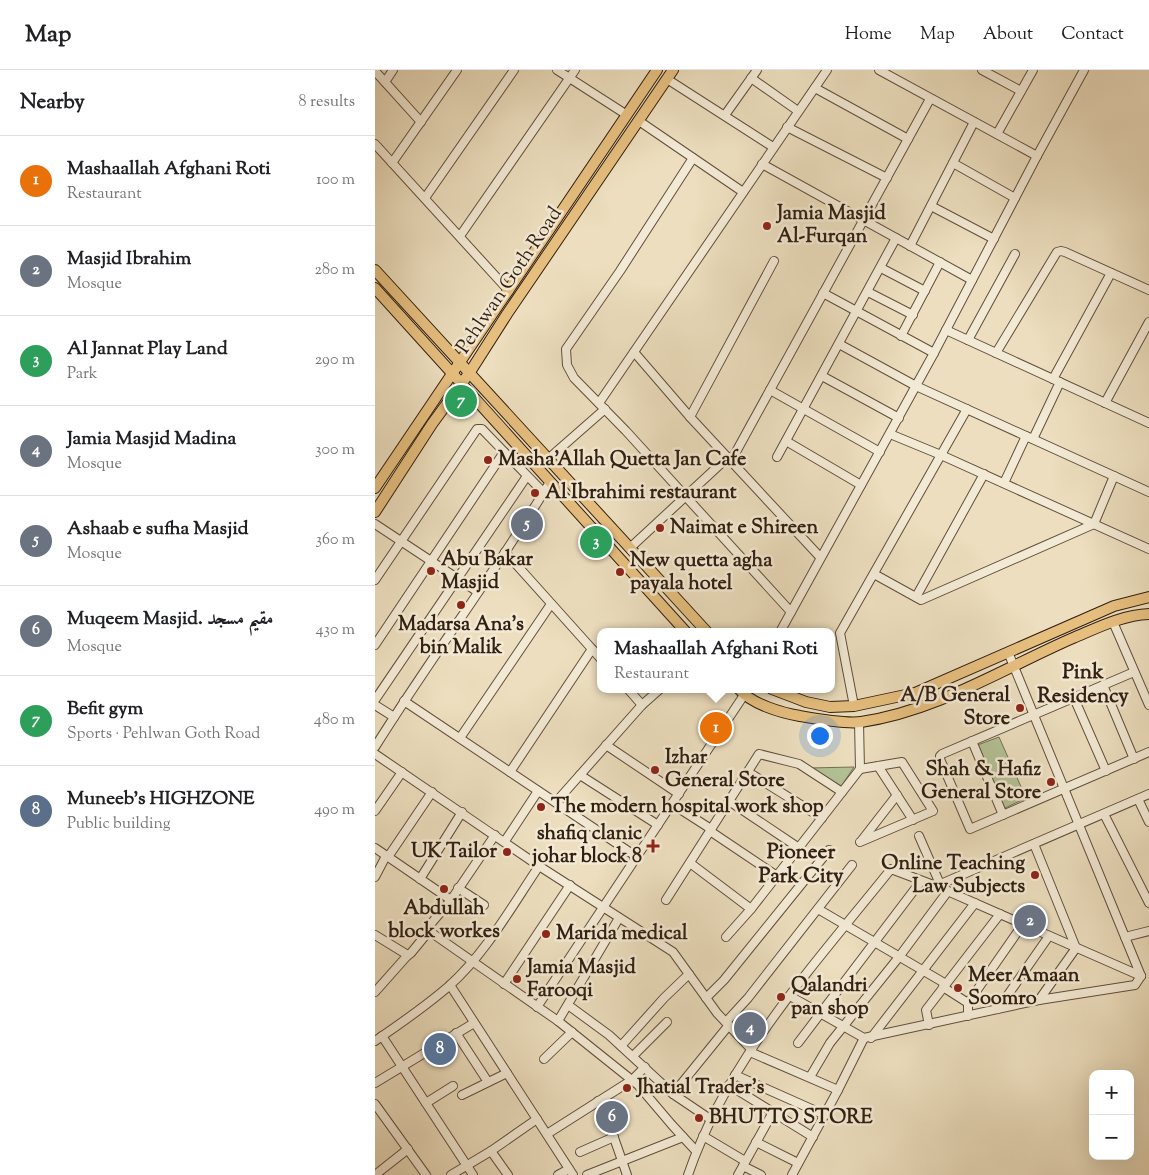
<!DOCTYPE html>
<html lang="en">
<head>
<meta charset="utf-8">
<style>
	body { margin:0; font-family:"Sorts Mill Goudy",Amiri,serif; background:#f6f6f6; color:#202124 }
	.controls { position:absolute; right:15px; bottom:15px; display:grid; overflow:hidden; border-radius:10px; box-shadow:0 5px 20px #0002 }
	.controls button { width:45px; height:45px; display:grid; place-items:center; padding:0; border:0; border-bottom:1px solid #e0e0e0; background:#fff; color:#202124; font:25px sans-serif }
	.you { position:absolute; left:444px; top:665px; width:18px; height:18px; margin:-12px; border:4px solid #fff; border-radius:50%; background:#1a73e8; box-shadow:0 0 0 8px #1a73e833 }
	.badge { display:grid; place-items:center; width:32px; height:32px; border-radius:50%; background:#1a73e8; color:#fff; font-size:16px; font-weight:700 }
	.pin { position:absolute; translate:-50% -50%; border:2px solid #fff; box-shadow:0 1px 5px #0006 }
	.popup { position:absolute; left:222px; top:558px; width:238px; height:65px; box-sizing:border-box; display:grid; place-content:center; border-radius:10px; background:#fff; filter:drop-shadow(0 1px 4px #0005); font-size:16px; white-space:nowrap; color:#757577 }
	.popup b { font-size:19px; color:#202124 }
	.popup::after { content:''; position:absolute; left:50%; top:100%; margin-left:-10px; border:10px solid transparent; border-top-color:#fff }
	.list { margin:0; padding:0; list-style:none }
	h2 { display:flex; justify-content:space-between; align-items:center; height:65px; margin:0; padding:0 20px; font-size:21px }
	h2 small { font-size:16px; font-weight:400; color:#757577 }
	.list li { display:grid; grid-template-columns:32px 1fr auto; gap:15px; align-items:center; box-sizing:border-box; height:90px; padding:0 20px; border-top:1px solid #e0e0e0 }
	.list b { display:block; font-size:19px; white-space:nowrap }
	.list p { margin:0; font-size:16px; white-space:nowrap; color:#757577 }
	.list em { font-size:16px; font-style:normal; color:#757577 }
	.map { position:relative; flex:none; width:774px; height:1105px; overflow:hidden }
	header { display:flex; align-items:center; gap:30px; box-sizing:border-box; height:70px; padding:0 25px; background:#fff; border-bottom:1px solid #e0e0e0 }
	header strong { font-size:24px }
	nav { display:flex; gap:28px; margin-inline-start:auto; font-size:18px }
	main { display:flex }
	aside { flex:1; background:#fff }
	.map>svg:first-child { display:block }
	.green { fill:#b3c295; stroke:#727053 }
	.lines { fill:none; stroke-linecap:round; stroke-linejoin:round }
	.minor-casing { stroke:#604f3c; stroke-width:10 }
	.major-casing { stroke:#311f11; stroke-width:12 }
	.minor { stroke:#f3ead5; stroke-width:8 }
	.major { stroke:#e6bf7f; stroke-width:10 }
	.poi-dot { fill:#8f2418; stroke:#f3ead5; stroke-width:2 }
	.labels { text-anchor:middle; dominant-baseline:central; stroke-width:5; stroke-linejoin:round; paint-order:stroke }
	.poi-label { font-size:20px; font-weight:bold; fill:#311f11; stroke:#f3ead5; text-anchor:start }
	.street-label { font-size:20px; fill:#311f11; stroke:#f3ead5 }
	.neighbourhood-label { font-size:21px; font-weight:bold; fill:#311f11; stroke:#f3ead5 }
</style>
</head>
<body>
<header>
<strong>Map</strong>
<nav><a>Home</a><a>Map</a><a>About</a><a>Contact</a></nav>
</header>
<main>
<aside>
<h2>Nearby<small>8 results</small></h2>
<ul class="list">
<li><span class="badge" style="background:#e8710a">1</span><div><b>Mashaallah Afghani Roti</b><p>Restaurant</p></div><em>100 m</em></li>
<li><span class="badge" style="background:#6b7280">2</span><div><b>Masjid Ibrahim</b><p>Mosque</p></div><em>280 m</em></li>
<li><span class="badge" style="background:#2e9e5b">3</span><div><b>Al Jannat Play Land</b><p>Park</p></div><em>290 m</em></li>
<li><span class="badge" style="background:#6b7280">4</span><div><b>Jamia Masjid Madina</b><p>Mosque</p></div><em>300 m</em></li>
<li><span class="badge" style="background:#6b7280">5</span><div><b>Ashaab e sufha Masjid</b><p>Mosque</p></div><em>360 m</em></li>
<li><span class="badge" style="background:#6b7280">6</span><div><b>Muqeem Masjid. مقیم مسجد</b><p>Mosque</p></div><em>430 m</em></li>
<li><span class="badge" style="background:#2e9e5b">7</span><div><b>Befit gym</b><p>Sports · Pehlwan Goth Road</p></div><em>480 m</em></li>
<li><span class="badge" style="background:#5c6f8a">8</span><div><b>Muneeb's HIGHZONE</b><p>Public building</p></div><em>490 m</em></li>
</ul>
</aside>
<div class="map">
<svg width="774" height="1105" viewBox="0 0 774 1105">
	<rect width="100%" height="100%" fill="#ecdebe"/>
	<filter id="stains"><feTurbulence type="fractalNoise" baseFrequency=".004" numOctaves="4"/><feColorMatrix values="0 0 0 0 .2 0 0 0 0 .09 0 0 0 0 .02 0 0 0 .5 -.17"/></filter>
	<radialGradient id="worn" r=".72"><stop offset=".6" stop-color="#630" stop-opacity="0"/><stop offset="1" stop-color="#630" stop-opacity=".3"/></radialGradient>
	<g class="green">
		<polygon points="624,667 651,728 626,740 597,677"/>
		<polygon points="479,697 465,718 434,698"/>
	</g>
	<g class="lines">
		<defs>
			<g id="minor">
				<polyline points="182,0 252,45"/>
				<polyline points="504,0 662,86"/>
				<polyline points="607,0 646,21"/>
				<polyline points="0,1 46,52"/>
				<polyline points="376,8 423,41"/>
				<polyline points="292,9 398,77"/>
				<polyline points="10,12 18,0"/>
				<polyline points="440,18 533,69"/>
				<polyline points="350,45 382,0"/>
				<polyline points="264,51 368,122"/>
				<polyline points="412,57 512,108"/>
				<polyline points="622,64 658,0"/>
				<polyline points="0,74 134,221"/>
				<polyline points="318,88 245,201 191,279 192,295 199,308 251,361 416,542"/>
				<polyline points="17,93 82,0"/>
				<polyline points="578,93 640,128"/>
				<polyline points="387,94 597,210"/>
				<polyline points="50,128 139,0"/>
				<polyline points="556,136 619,169"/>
				<polyline points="85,166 200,0"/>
				<polyline points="535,176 599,52"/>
				<polyline points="506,198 550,221"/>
				<polyline points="493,222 538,245"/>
				<polyline points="448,223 559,283"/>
				<polyline points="571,260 774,353"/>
				<polyline points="526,266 565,192"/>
				<polyline points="593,270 640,184"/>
				<polyline points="464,274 541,316 774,422"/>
				<polyline points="259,282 315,347 445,487"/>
				<polyline points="621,283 682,182 686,181 690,182 774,220"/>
				<polyline points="447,306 524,348"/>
				<polyline points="678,309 736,203"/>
				<polyline points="395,320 505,382"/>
				<polyline points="224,333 452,0"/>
				<polyline points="730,333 774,252"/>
				<polyline points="315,347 399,191"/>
				<polyline points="515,364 566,385 774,479"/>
				<polyline points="658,369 685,312"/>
				<polyline points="411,371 486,415"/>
				<polyline points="402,387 521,168"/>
				<polyline points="173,389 230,339"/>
				<polyline points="356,391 555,29"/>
				<polyline points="629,413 651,366"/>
				<polyline points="0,454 103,522"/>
				<polyline points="256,477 353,387"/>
				<polyline points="130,482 226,589"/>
				<polyline points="499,504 546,530 719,454 739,406"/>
				<polyline points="0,510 102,359 107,359 169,423"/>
				<polyline points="541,527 609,404"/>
				<polyline points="738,552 774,635"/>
				<polyline points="405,562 559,283 662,86 709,0"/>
				<polyline points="0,575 129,382"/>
				<polyline points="633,582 766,906"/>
				<polyline points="759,602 567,684 565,686 565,689 595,759 774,682"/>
				<polyline points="728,615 759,689"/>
				<polyline points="253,619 267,635"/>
				<polyline points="699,628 731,701"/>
				<polyline points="0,630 152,406"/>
				<polyline points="29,631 262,787"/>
				<polyline points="0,635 19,647"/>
				<polyline points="479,636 465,563 592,339"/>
				<polyline points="85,668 176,534"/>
				<polyline points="597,671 628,745"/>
				<polyline points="231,675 304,724"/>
				<path d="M0,677C56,587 120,503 175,412"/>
				<polyline points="0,684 164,796 298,882 342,943 377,980"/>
				<polyline points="503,696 538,750"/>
				<polyline points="485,699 527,692 558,741 485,772"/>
				<polyline points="135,702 217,579"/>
				<polyline points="373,702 447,748"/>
				<polyline points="205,705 283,755"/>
				<polyline points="763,729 774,752"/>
				<polyline points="354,731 424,778"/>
				<polyline points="181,732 267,635 285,619"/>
				<polyline points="297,734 336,759"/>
				<polyline points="0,741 27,702"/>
				<polyline points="729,744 774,833"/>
				<polyline points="335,761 402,806"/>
				<polyline points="120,765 76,830 54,856 54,861 183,951 263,1015 297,1055 321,1081"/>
				<polyline points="544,766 565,814"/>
				<polyline points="487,770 522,725"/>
				<polyline points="130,771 163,721"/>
				<polyline points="659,774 701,878 664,930"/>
				<polyline points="0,778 76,830"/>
				<polyline points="13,787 57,722"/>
				<polyline points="315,793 376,839"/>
				<polyline points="0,807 11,786"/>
				<polyline points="45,809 87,742"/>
				<polyline points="561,816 774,724"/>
				<polyline points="83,818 109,835"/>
				<polyline points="291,830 384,684 424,694 467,722"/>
				<polyline points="443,839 571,914"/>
				<polyline points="0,865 31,884 32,886 0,922"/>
				<polyline points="351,867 376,839 485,699 484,652"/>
				<polyline points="750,867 774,861"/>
				<polyline points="32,886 36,883 54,861"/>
				<polyline points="129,914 195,815"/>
				<polyline points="75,915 198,1105"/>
				<polyline points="568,917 593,933"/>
				<polyline points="415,926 489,968 664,930 760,915 766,906"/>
				<polyline points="331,928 349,910 454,780"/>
				<polyline points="193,935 234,965 298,1024 335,1049"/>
				<polyline points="162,937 373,619"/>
				<polyline points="623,939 674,866"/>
				<polyline points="593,946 593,933 648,854"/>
				<polyline points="183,951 244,848"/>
				<polyline points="351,952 373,928 477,795"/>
				<polyline points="554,955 551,940 625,844"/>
				<polyline points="81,963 113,1012"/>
				<polyline points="7,966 98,1105"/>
				<polyline points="496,968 600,833"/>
				<path d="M0,971C25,954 51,936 74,916C111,883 137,836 164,796"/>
				<polyline points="423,973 546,811"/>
				<polyline points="246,976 289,928 314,904"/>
				<polyline points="375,982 463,1020"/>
				<polyline points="258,986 292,952"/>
				<polyline points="169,989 197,962"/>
				<polyline points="360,1005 450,1045"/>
				<polyline points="435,1007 455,973 524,887 573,821"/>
				<polyline points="0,1013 99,953"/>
				<polyline points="354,1015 438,1067"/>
				<polyline points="298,1024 354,955"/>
				<polyline points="87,1025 132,1003"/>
				<polyline points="223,1031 230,1042 252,1105"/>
				<polyline points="51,1033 78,1016"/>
				<polyline points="0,1034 51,1105"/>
				<polyline points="172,1064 257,1010 270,997"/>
				<polyline points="328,1066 370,1091"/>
				<polyline points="381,1072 423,1093"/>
				<polyline points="116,1081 133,1105"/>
				<polyline points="205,1082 239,1067"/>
				<polyline points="368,1096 386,1105"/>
				<polyline points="0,1105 33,1079"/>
				<polyline points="76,1105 116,1081 162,1049"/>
				<polyline points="183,1105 194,1099"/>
				<polyline points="212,1105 308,1067"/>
				<path d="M313,1105C353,988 440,894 516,799L561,816L766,906"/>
				<polyline points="363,1105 398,1042"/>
				<polyline points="417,1105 463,1020 489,968"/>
			</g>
			<g id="major">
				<polyline points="0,200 332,562"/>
				<polyline points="0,218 311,562"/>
				<polyline points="0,418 282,0"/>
				<polyline points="0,442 57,354 95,302 132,244 298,0"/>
				<path d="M364,619C376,634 407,643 425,646C442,649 470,654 486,652C562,641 629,598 698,568C722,558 747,545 774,544"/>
				<polyline points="397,619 431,632 455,637 479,636 540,623 739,536 774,527"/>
			</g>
		</defs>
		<use href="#minor" class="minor-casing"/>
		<use href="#major" class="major-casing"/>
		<use href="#minor" class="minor"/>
		<use href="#major" class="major"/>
	</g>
	<g class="poi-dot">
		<circle cx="392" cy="156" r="5"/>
		<circle cx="113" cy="390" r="5"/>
		<circle cx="160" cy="423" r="5"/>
		<circle cx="285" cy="458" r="5"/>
		<circle cx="56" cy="501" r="5"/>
		<circle cx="245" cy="502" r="5"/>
		<circle cx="86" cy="535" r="5"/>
		<circle cx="645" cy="638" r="5"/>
		<circle cx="280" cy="700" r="5"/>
		<circle cx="676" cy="712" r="5"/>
		<circle cx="166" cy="737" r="5"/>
		<path d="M275.5 768.5h5v5h5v5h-5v5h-5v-5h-5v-5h5z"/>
		<circle cx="132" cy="782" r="5"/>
		<circle cx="660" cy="805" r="5"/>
		<circle cx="69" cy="819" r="5"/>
		<circle cx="171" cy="864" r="5"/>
		<circle cx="142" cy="909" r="5"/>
		<circle cx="583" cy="918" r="5"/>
		<circle cx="406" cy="927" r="5"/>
		<circle cx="252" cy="1018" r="5"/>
		<circle cx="324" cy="1048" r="5"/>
	</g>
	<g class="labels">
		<g class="poi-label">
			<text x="402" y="144">Jamia Masjid<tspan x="402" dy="23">Al-Furqan</tspan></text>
			<text x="123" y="390">Masha'Allah Quetta Jan Cafe</text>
			<text x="170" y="423">Al Ibrahimi restaurant</text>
			<text x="295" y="458">Naimat e Shireen</text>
			<text x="66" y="490">Abu Bakar<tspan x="66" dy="23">Masjid</tspan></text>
			<text x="255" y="491">New quetta agha<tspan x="255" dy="23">payala hotel</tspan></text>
			<text x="86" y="555" text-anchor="middle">Madarsa Ana's<tspan x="86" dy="23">bin Malik</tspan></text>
			<text x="635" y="626" text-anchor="end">A/B General<tspan x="635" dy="23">Store</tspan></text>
			<text x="290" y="688">Izhar<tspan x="290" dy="23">General Store</tspan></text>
			<text x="666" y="700" text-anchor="end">Shah &amp; Hafiz<tspan x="666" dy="23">General Store</tspan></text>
			<text x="176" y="737">The modern hospital work shop</text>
			<text x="267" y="764" text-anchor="end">shafiq clanic<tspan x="267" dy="23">johar block 8</tspan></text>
			<text x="122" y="782" text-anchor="end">UK Tailor</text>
			<text x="650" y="794" text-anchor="end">Online Teaching<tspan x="650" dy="23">Law Subjects</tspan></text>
			<text x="69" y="839" text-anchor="middle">Abdullah<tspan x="69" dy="23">block workes</tspan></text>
			<text x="181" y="864">Marida medical</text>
			<text x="152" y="898">Jamia Masjid<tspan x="152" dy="23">Farooqi</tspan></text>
			<text x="593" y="906">Meer Amaan<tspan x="593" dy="23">Soomro</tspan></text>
			<text x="416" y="916">Qalandri<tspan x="416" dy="23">pan shop</tspan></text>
			<text x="262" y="1018">Jhatial Trader's</text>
			<text x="334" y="1048">BHUTTO STORE</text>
		</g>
		<g class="street-label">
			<text transform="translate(135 211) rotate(-56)">Pehlwan Goth Road</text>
		</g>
		<g class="neighbourhood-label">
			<text x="708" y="603">Pink<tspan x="708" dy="24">Residency</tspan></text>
			<text x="426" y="783">Pioneer<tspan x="426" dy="24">Park City</tspan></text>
		</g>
	</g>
	<rect width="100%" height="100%" filter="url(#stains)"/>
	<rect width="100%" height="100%" fill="url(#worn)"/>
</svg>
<div class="controls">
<button>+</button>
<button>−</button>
</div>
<div class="you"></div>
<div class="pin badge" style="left:341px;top:658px;background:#e8710a">1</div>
<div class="popup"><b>Mashaallah Afghani Roti</b>Restaurant</div>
<div class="pin badge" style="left:655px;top:851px;background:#6b7280">2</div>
<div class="pin badge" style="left:221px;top:472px;background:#2e9e5b">3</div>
<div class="pin badge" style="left:375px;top:958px;background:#6b7280">4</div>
<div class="pin badge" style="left:152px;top:454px;background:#6b7280">5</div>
<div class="pin badge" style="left:237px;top:1047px;background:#6b7280">6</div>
<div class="pin badge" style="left:86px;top:331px;background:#2e9e5b">7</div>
<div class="pin badge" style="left:65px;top:979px;background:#5c6f8a">8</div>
</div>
</main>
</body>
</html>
